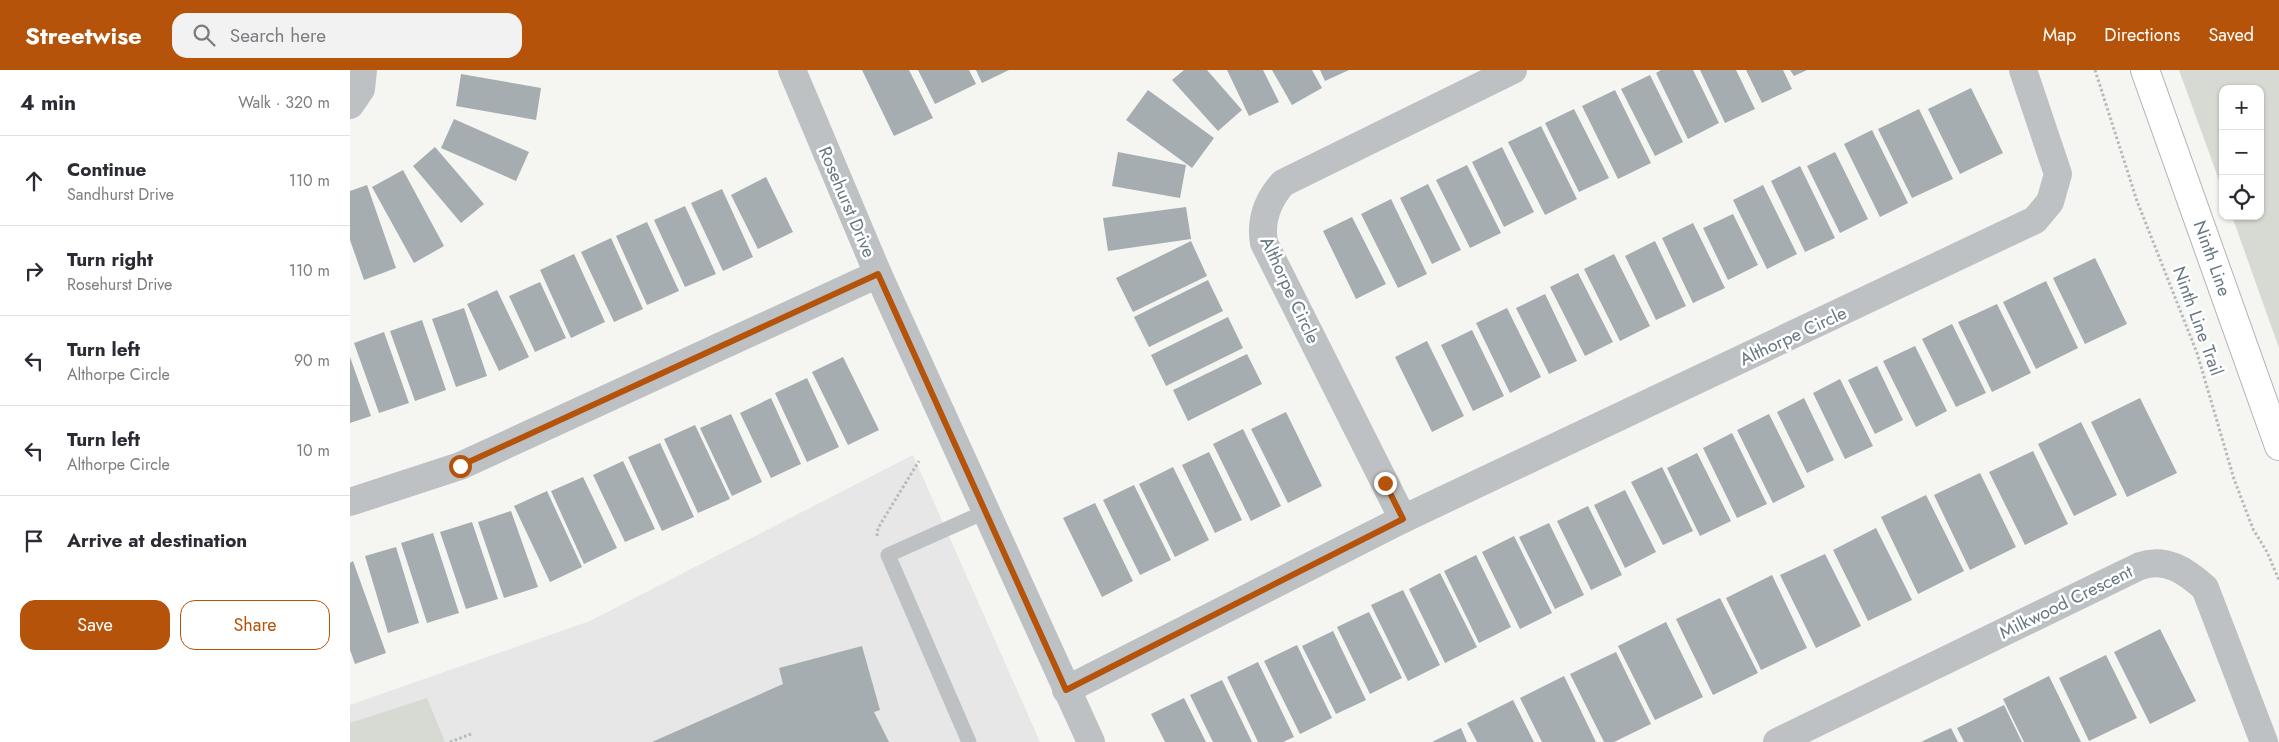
<!DOCTYPE html>
<html lang="en">
<head>
<meta charset="utf-8">
<style>
	body { margin:0; font-family:Jost,sans-serif; background:#f2f2f3; color:#2b2b33 }
	.controls { position:absolute; right:15px; top:15px; display:grid; overflow:hidden; border-radius:10px; box-shadow:0 1px 4px #0004 }
	.controls button { width:45px; height:45px; display:grid; place-items:center; padding:0; border:0; border-bottom:1px solid #e1e1e2; background:#fff; color:#2b2b33; font:25px sans-serif }
	.stop { position:absolute; width:15px; height:15px; margin:-11px; border:4px solid #b45309; border-radius:50%; background:#fff }
	.stop.end { background:#b45309; border-color:#fff; box-shadow:0 1px 5px #0008 }
	.list { margin:0; padding:0; list-style:none }
	h2 { display:flex; justify-content:space-between; align-items:center; height:65px; margin:0; padding:0 20px; font-size:21px }
	h2 small { font-size:16px; font-weight:400; color:#7c7c81 }
	.list li { display:grid; grid-template-columns:32px 1fr auto; gap:15px; align-items:center; box-sizing:border-box; height:90px; padding:0 20px; border-top:1px solid #e1e1e2 }
	.list b { display:block; font-size:19px; white-space:nowrap }
	.list p { margin:0; font-size:16px; white-space:nowrap; color:#7c7c81 }
	.list em { font-size:16px; font-style:normal; color:#7c7c81 }
	.actions { display:flex; gap:10px; padding:15px 20px }
	.actions a { flex:1; padding:11px 0; border:1px solid #b45309; border-radius:15px; text-align:center; font-size:18px; color:#b45309 }
	.actions .main { background:#b45309; color:#fff }
	.icon { flex:none; width:28px; height:28px; fill:none; stroke:currentColor; stroke-width:2; stroke-linecap:round; stroke-linejoin:round }
	.map { position:relative; flex:none; width:1929px; height:672px; overflow:hidden }
	header { display:flex; align-items:center; gap:30px; box-sizing:border-box; height:70px; padding:0 25px; background:#b45309; color:#fff }
	header strong { font-size:24px }
	nav { display:flex; gap:28px; margin-inline-start:auto; font-size:18px }
	.search { width:350px; height:45px; background:#f2f2f3; display:flex; align-items:center; gap:12px; box-sizing:border-box; padding:0 18px; border-radius:15px; color:#7c7c81; font-size:19px }
	main { display:flex }
	aside { flex:1; background:#fff }
	.map>svg:first-child { display:block }
	.built { fill:#e6e7e6 }
	.green { fill:#d6dad2 }
	.building { fill:#a5adb1 }
	.lines { fill:none; stroke-linecap:round; stroke-linejoin:round }
	.secondary-casing { stroke:#afb5b9; stroke-width:30 }
	.path { stroke:#b7babc; stroke-width:3; stroke-dasharray:2.5 2.5; stroke-linecap:butt }
	.service { stroke:#bdc1c4; stroke-width:15 }
	.minor { stroke:#bdc1c4; stroke-width:28 }
	.tertiary { stroke:#bdc1c4; stroke-width:28 }
	.secondary { stroke:#fff; stroke-width:28 }
	.route { stroke:#b45309; stroke-width:6 }
	.labels { text-anchor:middle; dominant-baseline:central; stroke-width:5; stroke-linejoin:round; paint-order:stroke }
	.street-label { font-size:18px; fill:#677881; stroke:#fff }
</style>
</head>
<body>
<header>
<strong>Streetwise</strong>
<div class="search"><svg class="icon" aria-label="search" viewBox="0 0 24 24"><circle cx="10" cy="10" r="6"/><path d="M15 15l6 6"/></svg>Search here</div>
<nav><a>Map</a><a>Directions</a><a>Saved</a></nav>
</header>
<main>
<aside>
<h2>4 min<small>Walk · 320 m</small></h2>
<ul class="list">
<li><svg class="icon" aria-label="ahead" viewBox="0 0 24 24"><path d="M12 20V5M6 11l6-6 6 6"/></svg><div><b>Continue</b><p>Sandhurst Drive</p></div><em>110 m</em></li>
<li><svg class="icon" aria-label="right" viewBox="0 0 24 24"><path d="M7 20v-9h11M14 6l5 5-5 5"/></svg><div><b>Turn right</b><p>Rosehurst Drive</p></div><em>110 m</em></li>
<li><svg class="icon" aria-label="left" viewBox="0 0 24 24"><path d="M17 20v-9H6M10 6l-5 5 5 5"/></svg><div><b>Turn left</b><p>Althorpe Circle</p></div><em>90 m</em></li>
<li><svg class="icon" aria-label="left" viewBox="0 0 24 24"><path d="M17 20v-9H6M10 6l-5 5 5 5"/></svg><div><b>Turn left</b><p>Althorpe Circle</p></div><em>10 m</em></li>
<li><svg class="icon" aria-label="arrive" viewBox="0 0 24 24"><path d="M6 21V4h12l-3 4 3 4H6"/></svg><div><b>Arrive at destination</b></div></li>
</ul>
<div class="actions"><a class="main">Save</a><a>Share</a></div>
</aside>
<div class="map">
<svg width="1929" height="672" viewBox="0 0 1929 672">
	<rect width="100%" height="100%" fill="#f5f5f2"/>
	<polygon class="built" points="563,385 690,672 0,672 0,635 240,551"/>
	<g class="green">
		<polygon points="1829,0 1929,0 1929,278 1882,146 1910,146 1910,19 1873,19 1873,121"/>
		<polygon points="77,628 95,672 0,672 0,653"/>
	</g>
	<g class="building">
		<polygon points="512,0 559,0 583,48 544,66"/>
		<polygon points="568,0 619,0 626,14 585,34"/>
		<polygon points="626,0 659,0 632,13"/>
		<polygon points="834,0 857,0 892,40 868,61 822,10"/>
		<polygon points="877,0 913,0 929,32 899,46"/>
		<polygon points="922,0 962,0 972,18 942,35"/>
		<polygon points="970,0 999,0 975,11"/>
		<polygon points="1311,0 1343,0 1369,53 1338,69 1306,3"/>
		<polygon points="1350,0 1386,0 1405,39 1375,53"/>
		<polygon points="1396,0 1433,0 1442,19 1412,33"/>
		<polygon points="1440,0 1457,0 1444,6"/>
		<polygon points="111,4 191,18 186,50 106,36"/>
		<polygon points="1300,5 1333,72 1305,86 1271,19"/>
		<polygon points="1621,18 1653,83 1610,104 1578,39"/>
		<polygon points="798,20 864,68 842,98 776,50"/>
		<polygon points="1265,20 1301,93 1268,109 1232,36"/>
		<polygon points="1224,39 1259,108 1229,122 1195,53"/>
		<polygon points="1569,39 1603,109 1562,128 1528,59"/>
		<polygon points="104,49 179,82 166,111 91,78"/>
		<polygon points="1191,56 1227,129 1195,145 1158,72"/>
		<polygon points="1522,60 1558,133 1530,147 1494,74"/>
		<polygon points="85,77 134,134 111,153 63,96"/>
		<polygon points="1152,77 1184,142 1154,157 1122,92"/>
		<polygon points="768,82 836,95 830,128 762,116"/>
		<polygon points="1485,82 1518,149 1490,163 1457,96"/>
		<polygon points="1117,95 1151,163 1120,178 1086,110"/>
		<polygon points="1450,96 1485,168 1455,182 1421,111"/>
		<polygon points="53,100 94,176 64,193 22,117"/>
		<polygon points="416,107 443,162 408,179 381,125"/>
		<polygon points="1078,114 1111,180 1082,194 1050,128"/>
		<polygon points="17,115 46,198 14,210 0,170 0,121"/>
		<polygon points="1413,115 1447,184 1417,199 1383,130"/>
		<polygon points="372,119 403,187 373,201 341,133"/>
		<polygon points="1041,129 1077,204 1048,218 1011,144"/>
		<polygon points="335,136 366,204 335,217 304,150"/>
		<polygon points="836,137 841,169 758,181 753,148"/>
		<polygon points="1383,144 1408,195 1378,210 1353,158"/>
		<polygon points="1002,147 1036,214 1006,229 973,161"/>
		<polygon points="297,152 329,221 297,235 266,166"/>
		<polygon points="1343,153 1375,218 1343,233 1312,168"/>
		<polygon points="261,168 293,239 264,252 231,182"/>
		<polygon points="841,171 857,206 783,242 766,208"/>
		<polygon points="1305,171 1336,236 1306,250 1275,186"/>
		<polygon points="224,184 255,252 221,268 190,200"/>
		<polygon points="1264,184 1300,256 1270,271 1234,199"/>
		<polygon points="1745,188 1777,254 1735,274 1703,208"/>
		<polygon points="1228,203 1263,272 1235,286 1200,217"/>
		<polygon points="858,210 873,241 799,277 784,247"/>
		<polygon points="1696,211 1728,278 1686,299 1653,232"/>
		<polygon points="190,212 216,268 185,282 159,226"/>
		<polygon points="147,220 179,287 149,301 117,234"/>
		<polygon points="1195,224 1227,291 1199,304 1166,238"/>
		<polygon points="1647,234 1681,303 1642,322 1608,252"/>
		<polygon points="114,238 137,306 106,317 82,249"/>
		<polygon points="1157,238 1191,307 1160,323 1126,253"/>
		<polygon points="878,247 893,278 816,316 801,285"/>
		<polygon points="72,250 96,320 65,331 40,261"/>
		<polygon points="1602,254 1636,323 1606,337 1572,269"/>
		<polygon points="1122,260 1154,326 1123,341 1091,275"/>
		<polygon points="34,262 59,333 29,343 4,273"/>
		<polygon points="1077,271 1114,346 1082,362 1045,287"/>
		<polygon points="1565,276 1597,341 1566,357 1533,291"/>
		<polygon points="897,284 912,314 838,351 823,320"/>
		<polygon points="0,287 21,346 0,353"/>
		<polygon points="493,287 529,360 498,375 462,302"/>
		<polygon points="1527,296 1553,350 1525,364 1498,310"/>
		<polygon points="457,308 489,377 457,392 425,323"/>
		<polygon points="1490,309 1523,376 1495,389 1463,323"/>
		<polygon points="421,328 451,394 421,408 390,343"/>
		<polygon points="1454,328 1484,390 1457,403 1427,342"/>
		<polygon points="1790,328 1827,403 1777,427 1741,352"/>
		<polygon points="936,342 972,416 938,433 901,359"/>
		<polygon points="381,344 412,412 382,426 350,358"/>
		<polygon points="1419,344 1455,417 1423,433 1387,360"/>
		<polygon points="1731,352 1767,425 1724,446 1688,374"/>
		<polygon points="345,355 380,429 348,443 314,369"/>
		<polygon points="893,359 931,436 901,451 863,374"/>
		<polygon points="1382,363 1417,434 1387,448 1353,378"/>
		<polygon points="310,373 344,447 312,461 278,387"/>
		<polygon points="1683,381 1718,454 1675,475 1639,402"/>
		<polygon points="859,382 892,450 865,463 832,395"/>
		<polygon points="1347,383 1381,451 1350,466 1317,398"/>
		<polygon points="273,391 305,459 275,472 243,405"/>
		<polygon points="823,397 859,470 825,487 789,414"/>
		<polygon points="1312,397 1343,461 1313,475 1281,412"/>
		<polygon points="1630,403 1666,477 1620,500 1584,425"/>
		<polygon points="233,407 267,478 234,494 201,421"/>
		<polygon points="784,415 821,490 790,505 753,430"/>
		<polygon points="1275,420 1306,482 1275,498 1244,435"/>
		<polygon points="197,421 232,497 200,512 164,436"/>
		<polygon points="1576,425 1614,501 1568,524 1531,447"/>
		<polygon points="745,433 783,511 752,527 713,448"/>
		<polygon points="1238,436 1272,505 1241,520 1207,451"/>
		<polygon points="161,441 188,517 154,528 128,452"/>
		<polygon points="122,452 148,529 116,539 90,462"/>
		<polygon points="1199,453 1234,525 1205,539 1169,467"/>
		<polygon points="1526,458 1562,530 1518,551 1483,480"/>
		<polygon points="83,463 109,543 77,553 51,473"/>
		<polygon points="1164,466 1202,543 1170,559 1132,482"/>
		<polygon points="46,477 69,553 38,563 15,486"/>
		<polygon points="1475,484 1511,556 1466,578 1430,505"/>
		<polygon points="1126,485 1161,557 1129,573 1094,501"/>
		<polygon points="3,491 36,583 5,594 0,580 0,493"/>
		<polygon points="1090,503 1127,577 1095,593 1059,519"/>
		<polygon points="1422,505 1457,578 1411,600 1376,528"/>
		<polygon points="1053,520 1090,595 1058,611 1021,535"/>
		<polygon points="1370,528 1408,603 1363,625 1326,549"/>
		<polygon points="1019,542 1052,608 1020,624 987,557"/>
		<polygon points="1316,552 1353,627 1305,650 1268,576"/>
		<polygon points="1810,559 1846,631 1800,654 1764,582"/>
		<polygon points="983,561 1016,630 986,644 952,576"/>
		<polygon points="947,575 982,648 950,664 914,591"/>
		<polygon points="512,576 530,640 524,642 539,672 302,672 433,614 429,598"/>
		<polygon points="1266,582 1301,654 1264,672 1254,672 1220,604"/>
		<polygon points="1756,585 1787,648 1739,671 1709,608"/>
		<polygon points="908,592 944,667 933,672 908,672 877,607"/>
		<polygon points="1214,606 1246,672 1192,672 1170,628"/>
		<polygon points="1699,606 1731,672 1674,672 1653,629"/>
		<polygon points="872,610 902,672 863,672 840,625"/>
		<polygon points="834,628 856,672 815,672 801,644"/>
		<polygon points="1163,630 1184,672 1127,672 1117,653"/>
		<polygon points="1654,635 1672,672 1614,672 1607,658"/>
		<polygon points="1111,658 1117,672 1082,672 1088,669"/>
		<polygon points="1601,658 1608,672 1571,672 1577,669"/>
	</g>
	<g class="lines">
		<defs>
			<g id="secondary">
				<path id="s1" d="M1795,0L1929,376"/>
			</g>
		</defs>
		<use href="#secondary" class="secondary-casing"/>
		<g class="path">
			<polyline points="1745,0 1787,131 1847,283 1884,409 1903,459 1917,482 1929,510"/>
			<polyline points="527,466 528,458 569,391"/>
			<polyline points="100,672 121,664"/>
		</g>
		<polyline class="service" points="619,672 538,485 635,442"/>
		<g class="minor">
			<polyline points="0,35 11,19 13,0"/>
			<polyline points="0,432 110,396 528,204"/>
			<path d="M1053,449L914,173C910,150 917,131 933,113L1163,0"/>
			<polyline points="716,620 1053,449 1685,150 1700,132 1708,104 1673,0"/>
			<path d="M1427,672L1790,496C1816,487 1836,501 1855,518L1914,672"/>
		</g>
		<polyline class="tertiary" points="442,0 528,204 741,672"/>
		<use href="#secondary" class="secondary"/>
	</g>
	<g class="lines">
		<polyline class="route" points="110,396 528,204 716,620 1053,449 1035,413"/>
	</g>
	<g class="labels">
		<g class="street-label">
			<text transform="translate(497 132) rotate(67)">Rosehurst Drive</text>
			<text stroke="none"><textPath href="#s1" startOffset="200">Ninth Line</textPath></text>
			<text transform="translate(940 220) rotate(65)">Althorpe Circle</text>
			<text transform="translate(1848 251) rotate(70)">Ninth Line Trail</text>
			<text transform="translate(1443 266) rotate(-25)">Althorpe Circle</text>
			<text transform="translate(1716 532) rotate(-26)">Milkwood Crescent</text>
		</g>
	</g>
</svg>
<div class="controls">
<button>+</button>
<button>−</button>
<button><svg class="icon" aria-label="locate" viewBox="0 0 24 24"><circle cx="12" cy="12" r="6"/><path d="M12 2v4M12 18v4M2 12h4M18 12h4"/></svg></button>
</div>
<div class="stop" style="left:110px;top:396px"></div>
<div class="stop end" style="left:1035px;top:413px"></div>
</div>
</main>
</body>
</html>
